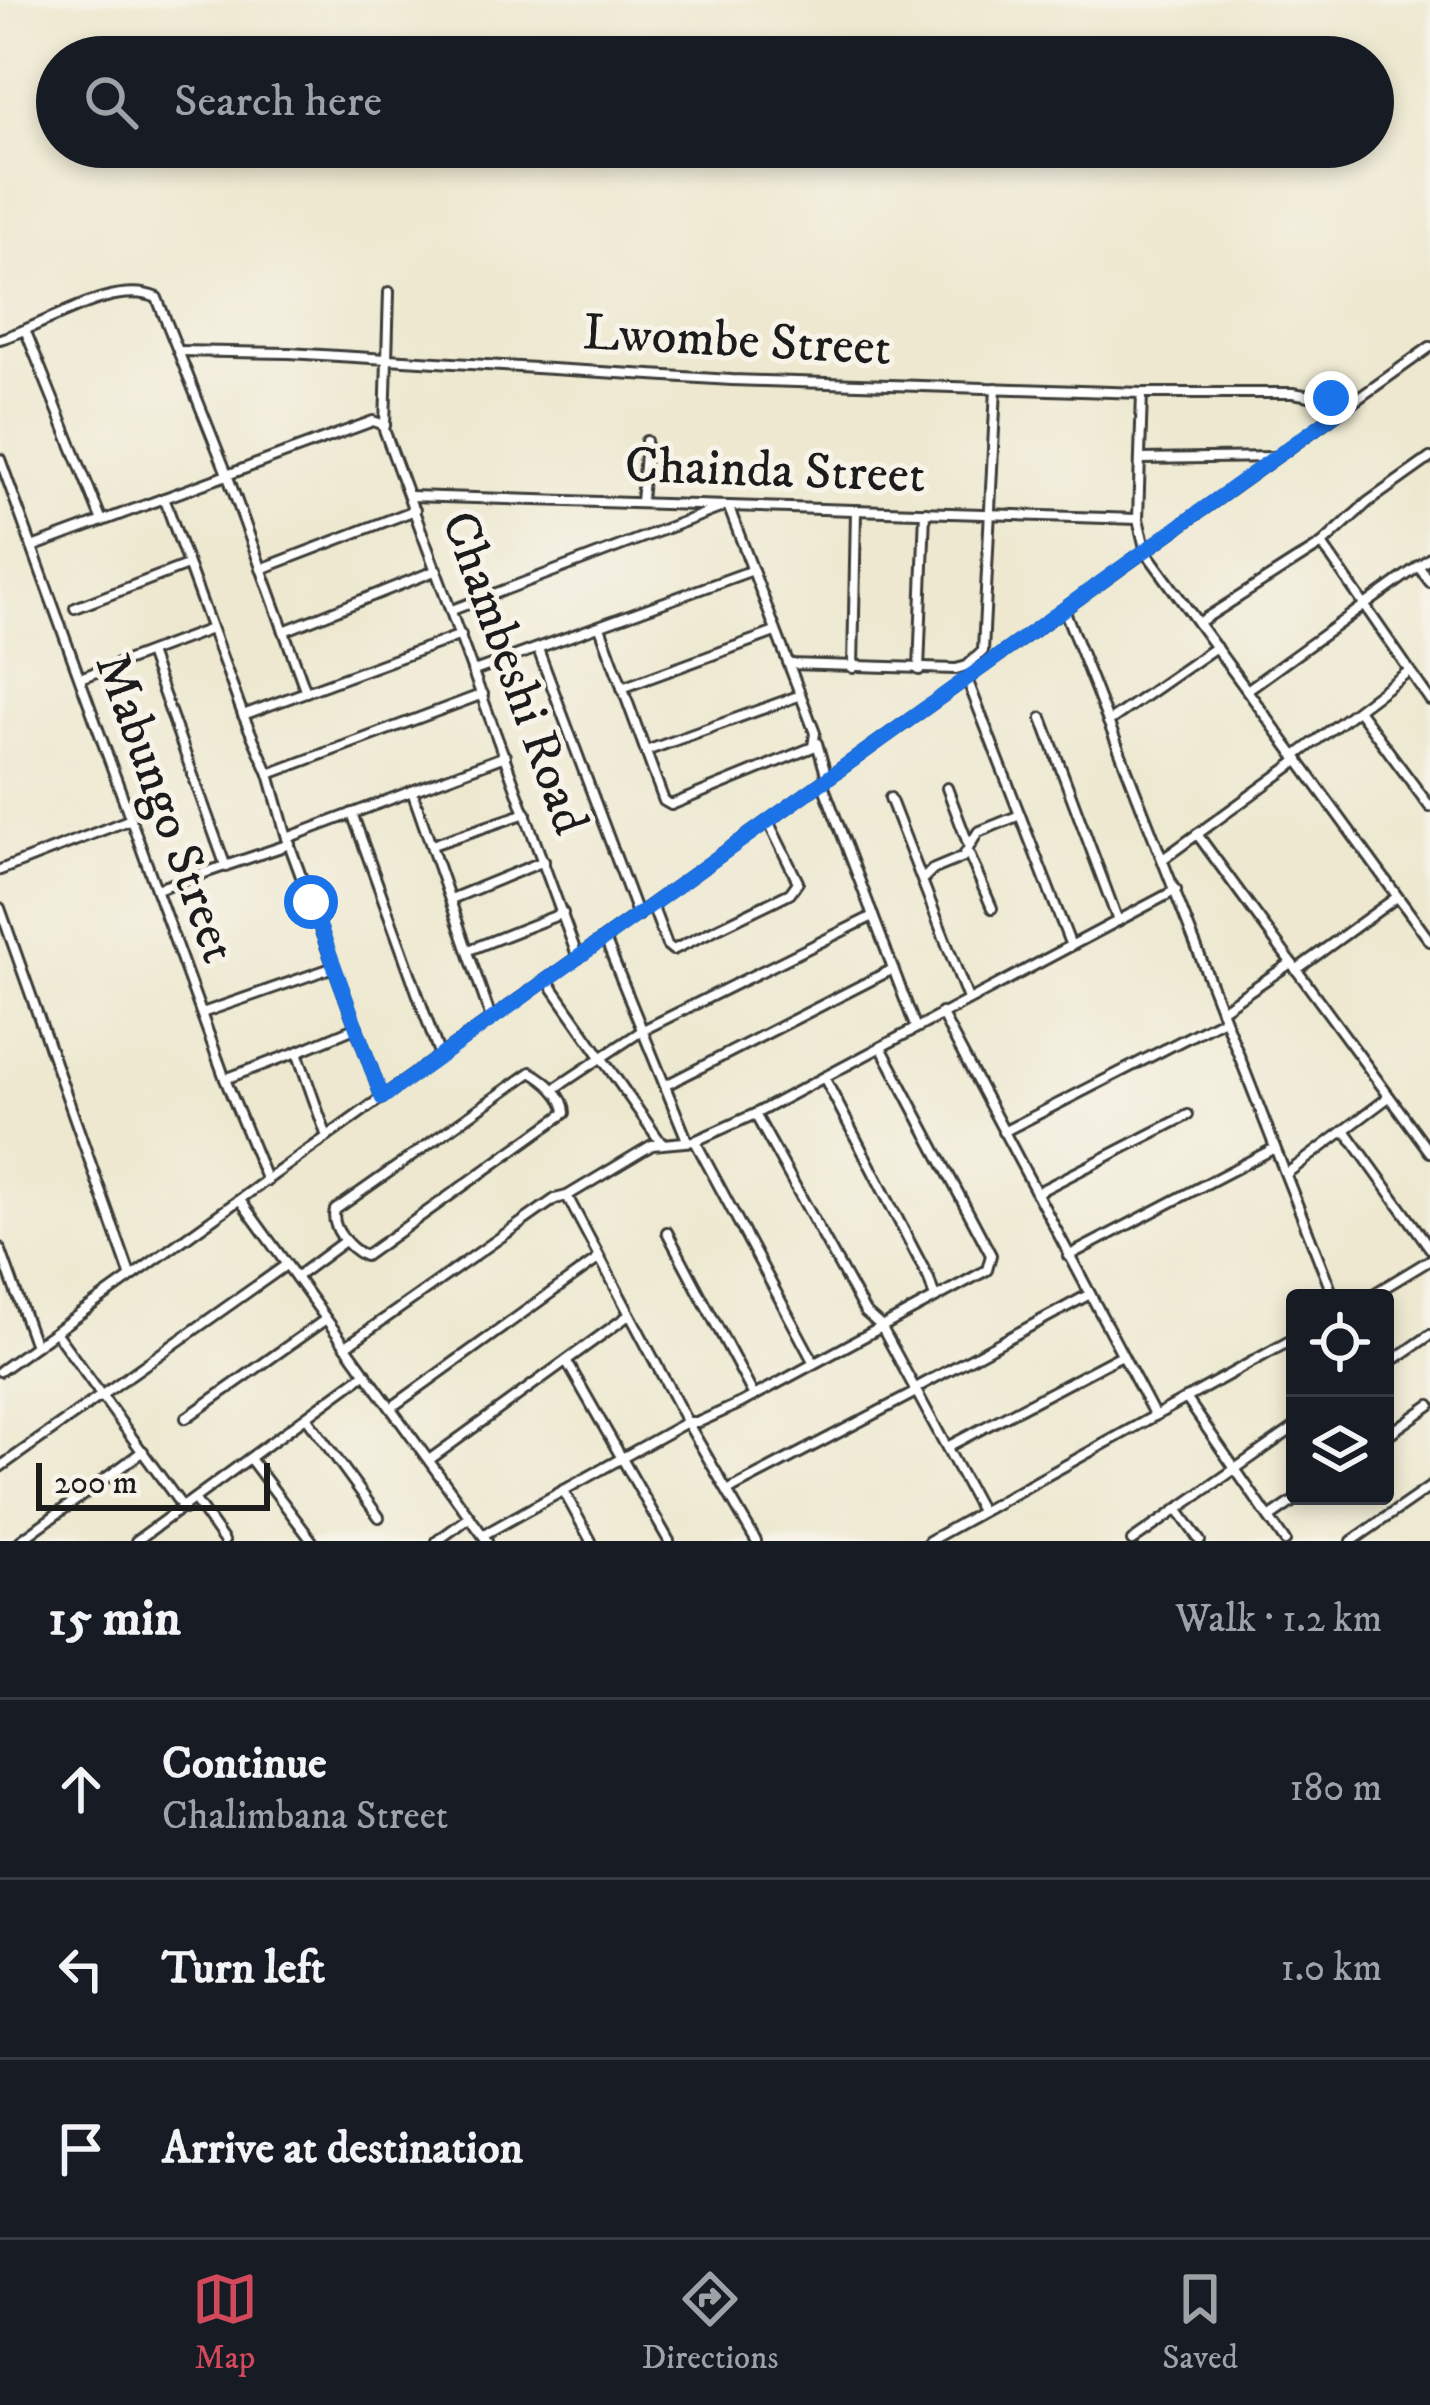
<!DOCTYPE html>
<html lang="en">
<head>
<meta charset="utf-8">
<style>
	body { margin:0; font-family:"IM FELL DW Pica",serif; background:#20242c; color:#f1f3f6 }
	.controls { position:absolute; right:36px; bottom:36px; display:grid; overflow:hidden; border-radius:12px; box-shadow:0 6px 18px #0003 }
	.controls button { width:108px; height:108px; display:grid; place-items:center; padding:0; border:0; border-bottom:3px solid #363941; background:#171b24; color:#f1f3f6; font:60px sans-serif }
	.scale { position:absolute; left:36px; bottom:30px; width:234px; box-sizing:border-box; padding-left:12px; border:6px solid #1c1c1c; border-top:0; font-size:33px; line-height:42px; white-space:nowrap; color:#1c1c1c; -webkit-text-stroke:9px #f7f3e8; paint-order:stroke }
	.stop { position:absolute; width:36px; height:36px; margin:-27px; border:9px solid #1a73e8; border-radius:50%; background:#fff }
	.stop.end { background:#1a73e8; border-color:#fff; box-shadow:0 3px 12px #0008 }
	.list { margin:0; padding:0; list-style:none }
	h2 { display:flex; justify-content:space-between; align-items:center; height:156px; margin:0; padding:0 48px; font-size:51px }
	h2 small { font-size:39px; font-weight:400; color:#9ea1a6 }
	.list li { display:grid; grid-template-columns:78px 1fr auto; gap:36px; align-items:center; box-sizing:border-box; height:180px; padding:0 48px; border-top:3px solid #363941 }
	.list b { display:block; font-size:45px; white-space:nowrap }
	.list p { margin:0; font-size:39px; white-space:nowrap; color:#9ea1a6 }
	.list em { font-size:39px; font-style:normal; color:#9ea1a6 }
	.icon { flex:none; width:66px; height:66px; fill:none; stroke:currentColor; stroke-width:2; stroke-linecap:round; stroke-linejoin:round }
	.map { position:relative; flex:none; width:1430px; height:1541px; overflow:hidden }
	.search { position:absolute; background:#171b24; box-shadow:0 6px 18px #0003; left:36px; right:36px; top:36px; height:132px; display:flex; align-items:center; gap:30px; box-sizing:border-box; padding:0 42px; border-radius:66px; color:#9ea1a6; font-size:45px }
	.sheet { height:696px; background:#171b24 }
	nav { display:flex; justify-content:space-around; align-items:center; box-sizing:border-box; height:168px; border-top:3px solid #363941; background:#171b24; font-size:33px; color:#9ea1a6 }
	nav a { display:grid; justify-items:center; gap:6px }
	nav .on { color:#d1495b }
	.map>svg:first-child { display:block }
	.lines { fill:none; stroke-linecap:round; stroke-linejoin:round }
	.minor-casing { stroke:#3b3b37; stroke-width:14 }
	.minor { stroke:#fff; stroke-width:8 }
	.route { stroke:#1a73e8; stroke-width:15 }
	.labels { text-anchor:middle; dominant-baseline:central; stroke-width:10; stroke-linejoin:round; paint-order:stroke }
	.street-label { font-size:51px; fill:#1c1c1c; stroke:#f7f3e8 }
</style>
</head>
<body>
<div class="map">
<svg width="1430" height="1541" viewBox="0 0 1430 1541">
	<rect width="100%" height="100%" fill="#f7f3e8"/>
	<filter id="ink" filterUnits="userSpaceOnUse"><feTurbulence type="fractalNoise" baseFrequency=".00833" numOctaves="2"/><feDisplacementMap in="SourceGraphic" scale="24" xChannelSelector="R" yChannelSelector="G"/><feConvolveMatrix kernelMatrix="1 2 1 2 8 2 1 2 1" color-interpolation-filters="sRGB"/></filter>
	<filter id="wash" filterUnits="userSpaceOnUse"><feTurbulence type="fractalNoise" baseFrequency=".004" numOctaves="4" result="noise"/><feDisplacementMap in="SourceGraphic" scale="48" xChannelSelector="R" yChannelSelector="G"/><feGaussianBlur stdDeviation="2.7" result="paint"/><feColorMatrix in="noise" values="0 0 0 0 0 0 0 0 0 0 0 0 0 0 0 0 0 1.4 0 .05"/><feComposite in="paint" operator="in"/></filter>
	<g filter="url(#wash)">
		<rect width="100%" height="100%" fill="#ede8cf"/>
	</g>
	<g filter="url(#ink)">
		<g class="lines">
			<defs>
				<g id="minor">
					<polyline points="26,332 102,521"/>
					<path d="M0,339C44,327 112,278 157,298L227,474L306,692"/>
					<polyline points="178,351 289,353 732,380 1142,393 1293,393 1350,403"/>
					<polyline points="1142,393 1138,519 1146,552 1430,941"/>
					<polyline points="385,426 389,292"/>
					<polyline points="0,459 225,1079 267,1181"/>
					<polyline points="1140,459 1276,457"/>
					<polyline points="410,496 1138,519"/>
					<polyline points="164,498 243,715 269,774 287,838 382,1098"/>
					<polyline points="641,502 646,441"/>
					<polyline points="1322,544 1430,700"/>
					<polyline points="32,547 373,421 382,424 578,958"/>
					<polyline points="1418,566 1430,582"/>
					<polyline points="261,569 415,510"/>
					<polyline points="75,608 187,565"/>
					<polyline points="1064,609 1334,1298"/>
					<polyline points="452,610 720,508"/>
					<polyline points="1198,623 1322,544 1368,502 1430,458"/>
					<polyline points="600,627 664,801 671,805 813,747 815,733 729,508"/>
					<polyline points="284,631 437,570"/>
					<polyline points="538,649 638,916"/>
					<polyline points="149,653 226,867"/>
					<polyline points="789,664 956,669 967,666 983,651 996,388"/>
					<polyline points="853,668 856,510"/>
					<polyline points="919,670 925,512"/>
					<polyline points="474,671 753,570"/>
					<polyline points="80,678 211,629"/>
					<polyline points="967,679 1071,946"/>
					<polyline points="622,688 775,632"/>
					<polyline points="1247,690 1430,558"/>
					<polyline points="1358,710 1430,807"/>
					<polyline points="243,715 461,635"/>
					<polyline points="1042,718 1118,921"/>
					<polyline points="1108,722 1216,647"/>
					<polyline points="817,743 827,778"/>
					<polyline points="646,751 798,696"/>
					<polyline points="1297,755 1409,671"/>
					<polyline points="269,774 483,694"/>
					<polyline points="822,782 915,1026"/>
					<polyline points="947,788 969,846"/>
					<polyline points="412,791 491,1018"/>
					<polyline points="890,798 968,999"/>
					<polyline points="352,813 440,1056"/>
					<polyline points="1197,834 1430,1152"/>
					<polyline points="287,838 505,756"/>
					<polyline points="432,845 526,813"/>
					<polyline points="968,852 992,908"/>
					<polyline points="1163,859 1299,760"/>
					<polyline points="0,870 131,819"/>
					<polyline points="923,879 932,870 963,857 978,832 1020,815"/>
					<polyline points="157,889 290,844"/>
					<polyline points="451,899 544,861"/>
					<polyline points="652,905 667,945 673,950 790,893 798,882 768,821"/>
					<polyline points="0,908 131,1277"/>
					<polyline points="605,939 687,1140"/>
					<polyline points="469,950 563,913"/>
					<polyline points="1296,970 1397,897"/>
					<polyline points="547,980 662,1144"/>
					<polyline points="1221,1010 1291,963"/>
					<polyline points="202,1013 334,967"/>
					<polyline points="941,1013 1155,1416"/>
					<polyline points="297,1052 357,1027"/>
					<path d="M531,1072C545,1080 565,1096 565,1113L365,1256C349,1248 330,1228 335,1210Z"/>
					<polyline points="225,1079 297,1052 327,1137"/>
					<polyline points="825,1079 929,1279 935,1298"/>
					<polyline points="666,1085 893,969"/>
					<polyline points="554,1089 643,1030 873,916"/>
					<polyline points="755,1114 865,1312 881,1326 981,1511"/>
					<polyline points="1345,1130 1430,1248"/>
					<polyline points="1003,1132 1224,1019"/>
					<polyline points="695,1141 814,1363"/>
					<polyline points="1286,1174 1389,1097"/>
					<polyline points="1036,1193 1188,1115"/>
					<polyline points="567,1196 687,1422 756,1541"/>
					<polyline points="240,1200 487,1541"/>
					<polyline points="667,1232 754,1396"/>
					<polyline points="0,1248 35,1346"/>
					<polyline points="1068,1256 1275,1148"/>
					<polyline points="296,1277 346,1240"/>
					<polyline points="1367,1298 1430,1260"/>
					<polyline points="56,1333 184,1509"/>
					<polyline points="346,1346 555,1199 567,1196 652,1145 695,1141 755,1114 1176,890"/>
					<polyline points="567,1362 669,1541"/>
					<polyline points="1385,1366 1430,1335"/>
					<polyline points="0,1371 1430,347"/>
					<polyline points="914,1389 1090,1294"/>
					<polyline points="1186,1398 1285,1541"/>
					<polyline points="392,1407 598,1259"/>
					<polyline points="186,1418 326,1319"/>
					<polyline points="307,1418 379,1517"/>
					<polyline points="1385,1437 1430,1405"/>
					<polyline points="947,1447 1120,1356"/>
					<polyline points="251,1460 312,1541"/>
					<polyline points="429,1460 629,1315"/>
					<polyline points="0,1467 286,1265"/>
					<polyline points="563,1490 591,1541"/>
					<polyline points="729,1490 916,1392"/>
					<polyline points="195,1500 224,1541"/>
					<polyline points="1177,1509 1200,1541"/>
					<polyline points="1269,1518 1301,1496"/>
					<polyline points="483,1535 687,1422 699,1422 741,1403 987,1270 991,1255 881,1047"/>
					<polyline points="20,1541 143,1451"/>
					<polyline points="136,1541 366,1373"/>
					<polyline points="437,1541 470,1517"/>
					<polyline points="929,1541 1295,1338"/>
					<polyline points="1132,1541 1295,1427"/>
					<polyline points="1352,1541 1430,1487"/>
				</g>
			</defs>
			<use href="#minor" class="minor-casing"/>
			<use href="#minor" class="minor"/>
		</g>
	</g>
	<g class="lines" filter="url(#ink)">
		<polyline class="route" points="311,902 382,1098 1351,403 1331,398"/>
	</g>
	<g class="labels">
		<g class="street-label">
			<text transform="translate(737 341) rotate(3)">Lwombe Street</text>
			<text transform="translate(775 471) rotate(2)">Chainda Street</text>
			<text transform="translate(514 673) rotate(70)">Chambeshi Road</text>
			<text transform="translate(165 808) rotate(70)">Mabungo Street</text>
		</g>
	</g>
</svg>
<div class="controls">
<button><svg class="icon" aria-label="locate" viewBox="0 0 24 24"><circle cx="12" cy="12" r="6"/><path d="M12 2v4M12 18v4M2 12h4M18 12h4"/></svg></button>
<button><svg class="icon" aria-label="layers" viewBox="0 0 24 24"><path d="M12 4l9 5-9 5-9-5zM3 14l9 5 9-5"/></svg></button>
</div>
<div class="scale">200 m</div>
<div class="stop" style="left:311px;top:902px"></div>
<div class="stop end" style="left:1331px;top:398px"></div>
<div class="search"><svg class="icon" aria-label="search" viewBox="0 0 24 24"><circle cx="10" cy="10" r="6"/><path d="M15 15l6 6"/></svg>Search here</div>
</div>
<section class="sheet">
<h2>15 min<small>Walk · 1.2 km</small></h2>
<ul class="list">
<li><svg class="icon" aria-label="ahead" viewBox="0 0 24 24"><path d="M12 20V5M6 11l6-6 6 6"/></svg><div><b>Continue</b><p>Chalimbana Street</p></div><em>180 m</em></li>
<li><svg class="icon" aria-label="left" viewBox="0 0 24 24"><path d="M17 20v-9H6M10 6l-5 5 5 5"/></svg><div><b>Turn left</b></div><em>1.0 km</em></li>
<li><svg class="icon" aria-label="arrive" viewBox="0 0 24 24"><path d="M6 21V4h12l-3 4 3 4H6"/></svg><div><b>Arrive at destination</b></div></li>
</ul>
</section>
<nav>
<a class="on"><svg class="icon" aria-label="map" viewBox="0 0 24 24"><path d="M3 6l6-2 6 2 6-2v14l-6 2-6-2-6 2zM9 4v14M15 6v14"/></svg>Map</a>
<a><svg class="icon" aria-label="directions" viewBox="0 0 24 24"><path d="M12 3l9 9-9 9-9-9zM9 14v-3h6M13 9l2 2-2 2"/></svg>Directions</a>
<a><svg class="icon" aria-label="saved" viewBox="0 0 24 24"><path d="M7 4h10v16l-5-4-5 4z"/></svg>Saved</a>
</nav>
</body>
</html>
